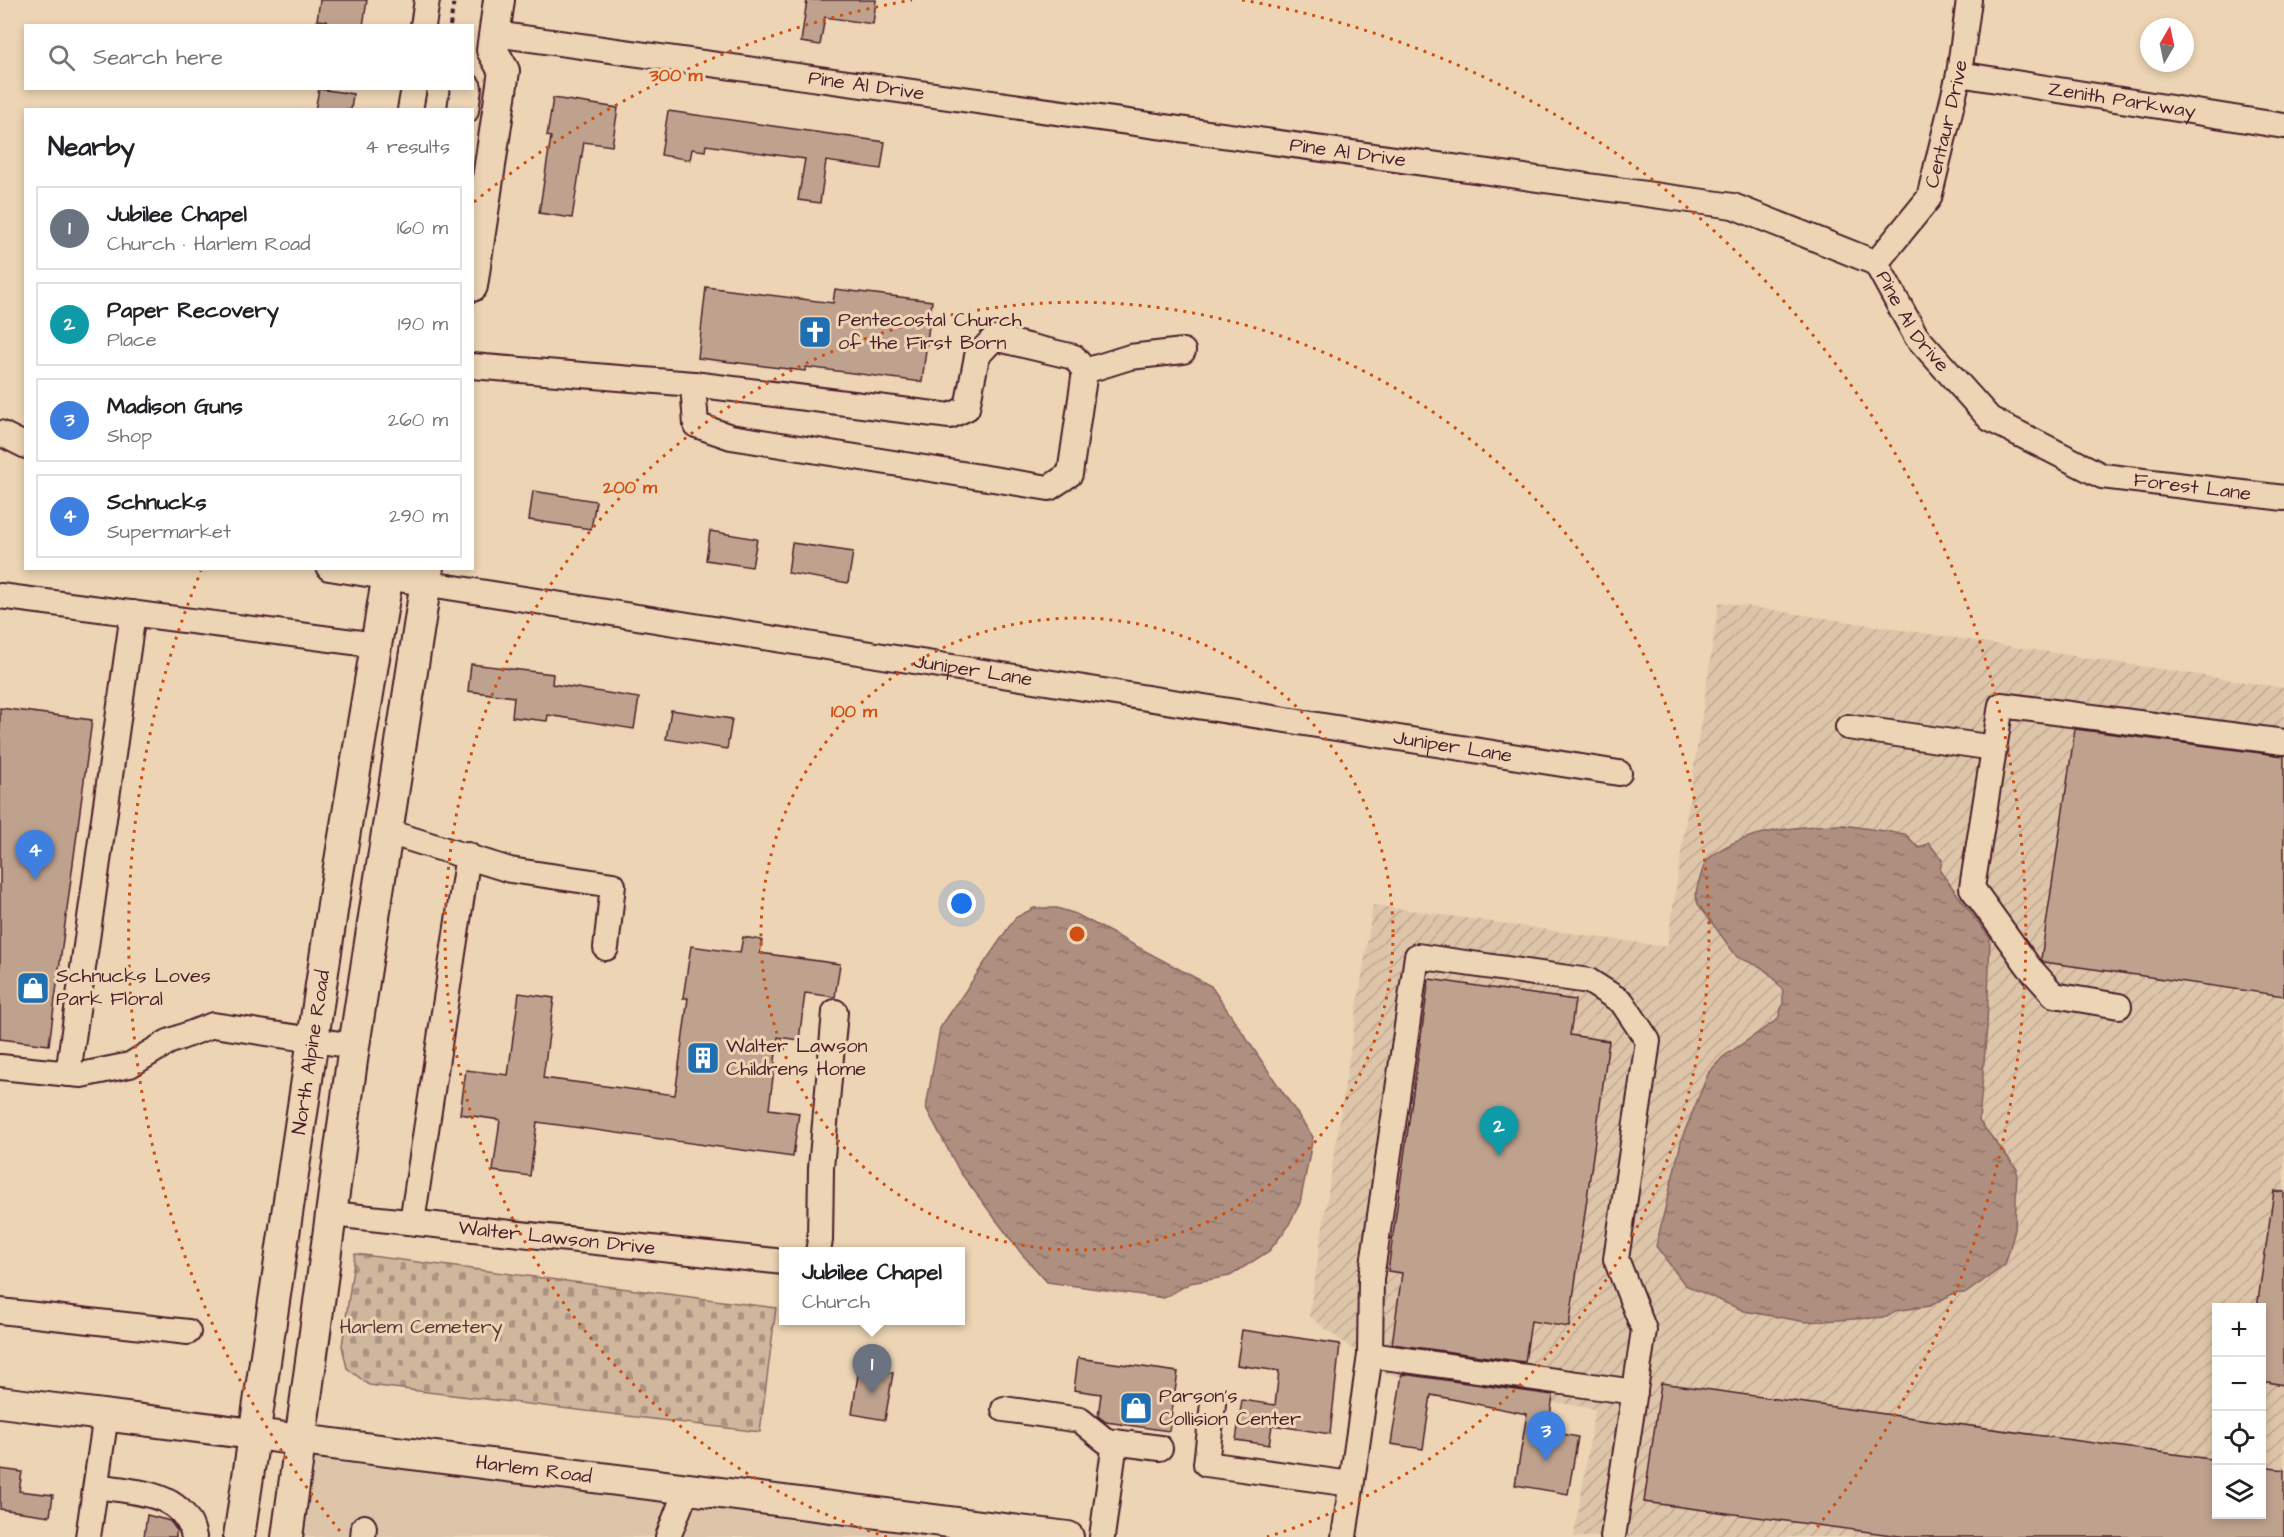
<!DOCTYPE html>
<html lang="en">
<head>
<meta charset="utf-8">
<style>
	body { margin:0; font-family:"Architects Daughter",sans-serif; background:#f6f6f6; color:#202124 }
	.controls { position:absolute; right:18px; bottom:18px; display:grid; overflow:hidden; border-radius:0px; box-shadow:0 3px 9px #0003 }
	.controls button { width:54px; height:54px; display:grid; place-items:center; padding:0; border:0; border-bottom:2px solid #e0e0e0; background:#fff; color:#202124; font:30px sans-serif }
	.compass { position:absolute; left:2140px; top:18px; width:54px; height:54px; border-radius:50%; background:#fff; box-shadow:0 3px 9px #0003; rotate:9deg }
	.you { position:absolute; left:962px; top:904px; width:21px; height:21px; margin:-15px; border:4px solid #fff; border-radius:50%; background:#1a73e8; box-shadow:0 0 0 9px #1a73e833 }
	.badge { display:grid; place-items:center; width:39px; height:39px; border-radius:50%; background:#b45309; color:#fff; font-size:20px; font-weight:700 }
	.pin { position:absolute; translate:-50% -50px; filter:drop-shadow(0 2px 3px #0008) }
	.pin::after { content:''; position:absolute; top:32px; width:21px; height:18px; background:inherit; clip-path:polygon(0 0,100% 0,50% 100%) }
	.popup { position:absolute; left:779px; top:1247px; width:186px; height:78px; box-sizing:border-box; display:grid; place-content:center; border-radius:0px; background:#fff; filter:drop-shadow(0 2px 4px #0005); font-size:20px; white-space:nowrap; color:#757577 }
	.popup b { font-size:22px; color:#202124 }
	.popup::after { content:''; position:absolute; left:50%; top:100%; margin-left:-12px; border:12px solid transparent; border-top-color:#fff }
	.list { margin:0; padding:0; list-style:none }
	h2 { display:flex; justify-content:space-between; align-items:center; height:78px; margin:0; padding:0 24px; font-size:26px }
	h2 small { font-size:20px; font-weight:400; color:#757577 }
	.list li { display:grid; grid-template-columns:39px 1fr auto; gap:18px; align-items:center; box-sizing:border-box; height:84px; margin:0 12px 12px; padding:0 12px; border:2px solid #e0e0e0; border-radius:0px }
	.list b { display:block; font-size:22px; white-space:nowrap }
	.list p { margin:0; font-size:20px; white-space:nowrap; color:#757577 }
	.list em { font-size:20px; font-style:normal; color:#757577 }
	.icon { flex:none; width:33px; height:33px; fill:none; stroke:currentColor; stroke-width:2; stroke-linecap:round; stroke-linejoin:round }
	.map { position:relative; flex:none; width:2284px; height:1537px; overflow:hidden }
	.search { position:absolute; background:#fff; box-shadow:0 3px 9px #0003; left:24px; top:24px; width:450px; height:66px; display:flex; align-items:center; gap:15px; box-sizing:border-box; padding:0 21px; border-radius:0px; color:#757577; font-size:22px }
	.panel { position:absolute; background:#fff; box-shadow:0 3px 9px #0003; left:24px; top:108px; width:450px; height:462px; border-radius:0px }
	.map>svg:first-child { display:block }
	.built { fill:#dec5a9 }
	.industrial { fill:url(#industrial-furrows); fill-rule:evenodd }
	.cemetery { fill:url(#cemetery-stones); stroke:#8e6a64; stroke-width:1.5 }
	.water { fill:url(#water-ripples); stroke:#86625e; stroke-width:1.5 }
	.building { fill:#bfa28e; stroke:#4a1f2b; stroke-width:1.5 }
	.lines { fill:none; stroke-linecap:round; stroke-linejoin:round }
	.minor-casing { stroke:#4a1f2b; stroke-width:28 }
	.major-casing { stroke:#4a1f2b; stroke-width:34 }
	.path { stroke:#4a1f2b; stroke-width:4; stroke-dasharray:4.5 4.5; stroke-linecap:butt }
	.minor { stroke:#ecd4b4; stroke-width:24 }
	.major { stroke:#ecd4b4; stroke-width:30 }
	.ring { fill:none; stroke:#d05011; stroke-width:3; stroke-dasharray:3 6 }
	.labels { text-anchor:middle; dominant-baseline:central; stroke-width:6; stroke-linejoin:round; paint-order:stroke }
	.street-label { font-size:20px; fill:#4a1f2b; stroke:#ecd4b4 }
	.poi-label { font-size:20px; fill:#4a1f2b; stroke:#ecd4b4; text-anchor:start }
	.park-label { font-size:20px; fill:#5e363c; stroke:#ecd4b4 }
	.centre { fill:#d05011; stroke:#ecd4b4; stroke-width:3 }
	.ring-label { font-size:18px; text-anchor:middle; font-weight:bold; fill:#d05011; stroke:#ecd4b4; stroke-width:6; stroke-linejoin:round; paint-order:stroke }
</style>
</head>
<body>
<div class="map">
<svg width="2284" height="1537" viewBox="0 0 2284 1537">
	<defs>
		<pattern id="industrial-furrows" width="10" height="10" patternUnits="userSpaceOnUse" patternTransform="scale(1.5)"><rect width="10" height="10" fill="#dec5a9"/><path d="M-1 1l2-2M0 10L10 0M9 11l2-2" fill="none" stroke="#c0a992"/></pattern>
		<pattern id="cemetery-stones" width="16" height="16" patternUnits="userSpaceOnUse" patternTransform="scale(1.5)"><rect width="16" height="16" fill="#d1b69e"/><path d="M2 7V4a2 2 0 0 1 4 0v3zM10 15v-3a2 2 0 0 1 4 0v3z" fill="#ac9381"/></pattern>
		<pattern id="water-ripples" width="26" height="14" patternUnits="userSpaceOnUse" patternTransform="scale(1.5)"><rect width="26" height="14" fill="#ae8f80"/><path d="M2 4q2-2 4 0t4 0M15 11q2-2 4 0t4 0" fill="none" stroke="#907469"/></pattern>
	</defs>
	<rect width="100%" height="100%" fill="#ecd4b4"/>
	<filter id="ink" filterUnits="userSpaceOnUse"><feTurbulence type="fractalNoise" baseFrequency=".0167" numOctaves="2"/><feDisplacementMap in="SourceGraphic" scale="12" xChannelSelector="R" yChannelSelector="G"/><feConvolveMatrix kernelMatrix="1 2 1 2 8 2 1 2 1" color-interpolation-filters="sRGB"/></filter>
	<g filter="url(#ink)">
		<polygon class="built" points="315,1452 694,1507 932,1537 301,1537"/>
		<path class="industrial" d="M1719,602L2284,688V1537H1574L1595,1409L1385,1374L1309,1316L1373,905L1667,947ZM2216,1308H2262V1514H2216Z"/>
		<polygon class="cemetery" points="355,1254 776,1308 760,1432 369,1385 347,1368 342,1346"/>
		<g class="water">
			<path d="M1843,825L1905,834L1919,848L1929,843L1942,860L1940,871L1990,938L1987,1027L1979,1121L2017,1169L2015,1230L2005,1265L1966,1293H1954L1930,1306L1895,1311L1887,1317L1806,1322L1744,1311L1685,1285L1656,1246L1682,1138L1709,1072L1723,1057L1778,1019L1783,1003V991L1773,977L1761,967L1737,957L1698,904C1694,894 1697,888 1700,878C1702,873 1703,865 1707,861C1733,831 1805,825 1843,825Z"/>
			<polygon points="1034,908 1057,908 1076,914 1211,986 1313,1137 1300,1203 1287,1228 1269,1251 1230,1276 1190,1283 1164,1298 1047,1282 1021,1253 960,1172 926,1108 940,1028 1015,918"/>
		</g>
		<g class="building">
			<polygon points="320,0 367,0 363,26 327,26 327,21 317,20"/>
			<polygon points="807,0 876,0 873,24 825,17 820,45 801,42"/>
			<polygon points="319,89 353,94 351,110 315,110"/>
			<polygon points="553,98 618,108 612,146 584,142 572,218 539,213 551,137 547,136"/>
			<polygon points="668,111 885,142 881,169 826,161 820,203 798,200 805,159 706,145 705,151 692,149 690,160 661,155"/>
			<polygon points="706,287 833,303 835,289 932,301 922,382 806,367 805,371 698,358"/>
			<polygon points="533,491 596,501 591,529 529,520"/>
			<polygon points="710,531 757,539 752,567 706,560"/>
			<polygon points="792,543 853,552 848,583 788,573"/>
			<polygon points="471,664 553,674 552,684 639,698 634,729 548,715 547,721 512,717 514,697 468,691"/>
			<polygon points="0,708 92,720 49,1045 0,1039"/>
			<polygon points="671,710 732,719 727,749 666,739"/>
			<polygon points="2075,729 2284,756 2284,996 2044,962 2041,959"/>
			<polygon points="743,937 762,940 760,953 840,964 835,997 805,993 799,1040 778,1037 769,1109 799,1113 793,1157 537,1122 530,1176 493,1171 500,1120 460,1114 466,1070 508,1075 519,993 554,998 543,1078 675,1095 688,998 683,998 691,946 740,953"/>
			<polygon points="1429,979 1575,1000 1570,1035 1609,1041 1569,1327 1531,1321 1525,1362 1392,1344 1402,1273 1388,1271"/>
			<polygon points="2274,1191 2284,1192 2284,1385 2262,1381 2262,1308 2257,1308"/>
			<polygon points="1242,1330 1340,1344 1330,1434 1272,1425 1269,1445 1236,1440 1242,1400 1275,1405 1279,1371 1237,1365"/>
			<polygon points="1078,1358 1178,1372 1169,1431 1106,1422 1098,1416 1101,1394 1074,1390"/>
			<polygon points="859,1368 893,1373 885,1420 852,1414"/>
			<polygon points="1402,1374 1553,1395 1548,1431 1578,1437 1568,1494 1515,1485 1527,1414 1431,1395 1423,1449 1391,1444"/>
			<polygon points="1661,1383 2217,1460 2217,1515 2262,1515 2262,1467 2284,1470 2284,1537 1907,1537 1644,1502"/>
			<polygon points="0,1469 22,1472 19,1491 53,1495 50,1516 0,1509"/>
			<polygon points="147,1515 170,1521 176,1529 176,1537 144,1537"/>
		</g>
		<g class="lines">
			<defs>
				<g id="minor">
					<polyline points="423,26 427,0"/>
					<path id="s1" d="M494,34L1733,206L1876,263L1916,336L1990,419L2102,476L2284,498"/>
					<path id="s2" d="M1959,74L2284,126"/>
					<polyline points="410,110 414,88"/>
					<path id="s3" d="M1876,263L1929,198L1959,74L1969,0"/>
					<polyline points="472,366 693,384 696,425 731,437 1049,488 1070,474 1085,371 1130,357 1183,351"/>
					<polyline points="693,384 950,416 967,408 977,356 994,338 1074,357 1085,371"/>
					<polyline points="0,433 26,446"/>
					<path id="s4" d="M329,568L1619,773"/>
					<polyline points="0,596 376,645"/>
					<polyline points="1848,727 1994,748"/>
					<polyline points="388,832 510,870 613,885 606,948"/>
					<polyline points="2119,1006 2054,995 2029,967 1972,888 2001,705 2284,742"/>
					<polyline points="0,1067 81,1075 130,1065 168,1042 213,1025 354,1046"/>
					<polyline points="68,1074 133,613"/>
					<path id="s5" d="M332,1214L784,1262"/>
					<polyline points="412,1222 468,855"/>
					<polyline points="818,1252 820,1240 821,1168 835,1012"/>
					<polyline points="0,1311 188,1332"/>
					<polyline points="1370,1355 1635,1392"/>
					<polyline points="1213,1404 1206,1464 1351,1484"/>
					<polyline points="1004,1409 1080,1420 1106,1441 1160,1448"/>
					<path d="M96,1486C133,1492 185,1491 194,1537"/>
					<polyline points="88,1537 106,1415"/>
					<polyline points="363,1537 364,1527"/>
					<polyline points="668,1537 687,1488"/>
					<polyline points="1102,1537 1115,1442"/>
					<polyline points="1344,1537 1370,1355 1371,1279 1417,956 1589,981 1622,1002 1648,1041 1616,1259 1644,1330 1613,1537"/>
				</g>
				<g id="major">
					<polyline points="463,110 466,88"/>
					<polyline points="472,286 504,71 492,50 499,0"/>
					<path id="s6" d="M0,1402L1068,1537"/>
					<path id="s7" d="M239,1537L335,891L389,568"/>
					<polyline points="287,1537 354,1046 428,568"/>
				</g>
			</defs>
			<use href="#minor" class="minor-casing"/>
			<use href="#major" class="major-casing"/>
			<polyline class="path" points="450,26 454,0"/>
			<use href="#minor" class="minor"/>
			<use href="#major" class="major"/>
		</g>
	</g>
	<g class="ring">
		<circle cx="1077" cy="934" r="316"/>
		<path d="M887 1537A632 632 0 1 1 1267 1537"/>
		<path d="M340 1531A948 948 0 0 1 201 571M474 202A948 948 0 0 1 912 0M1242 0A948 948 0 0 1 1814 1531"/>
	</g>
	<defs>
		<symbol id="church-square" viewBox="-11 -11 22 22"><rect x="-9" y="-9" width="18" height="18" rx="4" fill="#1f6fb2" stroke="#ecd4b4"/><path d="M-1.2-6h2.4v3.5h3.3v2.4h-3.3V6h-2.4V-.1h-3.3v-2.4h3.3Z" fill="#fff"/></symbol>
		<symbol id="shop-square" viewBox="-11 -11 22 22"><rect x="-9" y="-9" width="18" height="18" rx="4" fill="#1f6fb2" stroke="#ecd4b4"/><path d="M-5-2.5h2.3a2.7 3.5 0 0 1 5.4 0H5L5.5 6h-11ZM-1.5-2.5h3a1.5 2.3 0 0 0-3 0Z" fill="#fff"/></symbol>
		<symbol id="building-square" viewBox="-11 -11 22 22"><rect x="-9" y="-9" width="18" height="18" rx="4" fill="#1f6fb2" stroke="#ecd4b4"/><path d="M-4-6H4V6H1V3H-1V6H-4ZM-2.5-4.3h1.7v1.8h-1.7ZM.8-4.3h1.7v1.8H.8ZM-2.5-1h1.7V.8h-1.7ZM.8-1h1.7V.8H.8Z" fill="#fff"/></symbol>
	</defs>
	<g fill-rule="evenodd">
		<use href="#church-square" x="796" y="313" width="38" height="38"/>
		<use href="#shop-square" x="14" y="969" width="38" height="38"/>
		<use href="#building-square" x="684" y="1039" width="38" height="38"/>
		<use href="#shop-square" x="1117" y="1389" width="38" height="38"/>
	</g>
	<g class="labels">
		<g class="street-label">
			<text stroke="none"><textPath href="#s1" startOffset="376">Pine Al Drive</textPath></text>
			<text stroke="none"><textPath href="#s2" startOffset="165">Zenith Parkway</textPath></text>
			<text stroke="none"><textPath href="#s3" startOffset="160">Centaur Drive</textPath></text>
			<text stroke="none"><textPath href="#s1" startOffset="862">Pine Al Drive</textPath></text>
			<text stroke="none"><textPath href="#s1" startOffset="1474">Pine Al Drive</textPath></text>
			<text stroke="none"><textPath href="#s1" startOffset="1816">Forest Lane</textPath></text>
			<text stroke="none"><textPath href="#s4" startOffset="652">Juniper Lane</textPath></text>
			<text stroke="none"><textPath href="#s4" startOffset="1138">Juniper Lane</textPath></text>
			<text stroke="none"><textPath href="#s7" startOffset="490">North Alpine Road</textPath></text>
			<text stroke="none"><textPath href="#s5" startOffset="226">Walter Lawson Drive</textPath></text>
			<text stroke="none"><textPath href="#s6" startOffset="538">Harlem Road</textPath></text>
		</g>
		<g class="poi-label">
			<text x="838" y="320">Pentecostal Church<tspan x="838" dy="23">of the First Born</tspan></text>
			<text x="56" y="976">Schnucks Loves<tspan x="56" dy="23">Park Floral</tspan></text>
			<text x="726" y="1046">Walter Lawson<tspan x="726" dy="23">Childrens Home</tspan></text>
			<text x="1159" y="1396">Parson's<tspan x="1159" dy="23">Collision Center</tspan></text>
		</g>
		<g class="park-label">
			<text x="421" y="1327">Harlem Cemetery</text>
		</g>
	</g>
	<circle cx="1077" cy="934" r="9" class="centre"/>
	<g class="ring-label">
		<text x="676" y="81">300 m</text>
		<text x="630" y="493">200 m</text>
		<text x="854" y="717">100 m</text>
	</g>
</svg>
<div class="controls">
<button>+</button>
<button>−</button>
<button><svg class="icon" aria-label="locate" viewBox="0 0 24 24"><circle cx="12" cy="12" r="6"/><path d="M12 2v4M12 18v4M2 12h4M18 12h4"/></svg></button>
<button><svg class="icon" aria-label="layers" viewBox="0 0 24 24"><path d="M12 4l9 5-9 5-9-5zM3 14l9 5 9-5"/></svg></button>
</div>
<svg class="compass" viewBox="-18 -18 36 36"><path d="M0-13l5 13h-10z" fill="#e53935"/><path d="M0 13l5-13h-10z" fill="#757577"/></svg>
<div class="you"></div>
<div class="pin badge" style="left:872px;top:1394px;background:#6b7280">1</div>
<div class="popup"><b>Jubilee Chapel</b>Church</div>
<div class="pin badge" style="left:1499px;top:1156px;background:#0f9aa8">2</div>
<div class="pin badge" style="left:1546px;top:1461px;background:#3f7fe0">3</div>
<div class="pin badge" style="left:35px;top:880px;background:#3f7fe0">4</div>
<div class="search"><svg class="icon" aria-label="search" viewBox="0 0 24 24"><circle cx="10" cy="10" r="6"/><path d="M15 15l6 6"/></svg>Search here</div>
<section class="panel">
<h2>Nearby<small>4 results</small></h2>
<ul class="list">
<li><span class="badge" style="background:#6b7280">1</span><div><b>Jubilee Chapel</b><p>Church · Harlem Road</p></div><em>160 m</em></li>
<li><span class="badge" style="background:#0f9aa8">2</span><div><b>Paper Recovery</b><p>Place</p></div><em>190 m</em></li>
<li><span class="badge" style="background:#3f7fe0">3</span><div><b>Madison Guns</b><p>Shop</p></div><em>260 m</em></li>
<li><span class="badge" style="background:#3f7fe0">4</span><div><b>Schnucks</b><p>Supermarket</p></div><em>290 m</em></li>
</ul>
</section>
</div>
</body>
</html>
